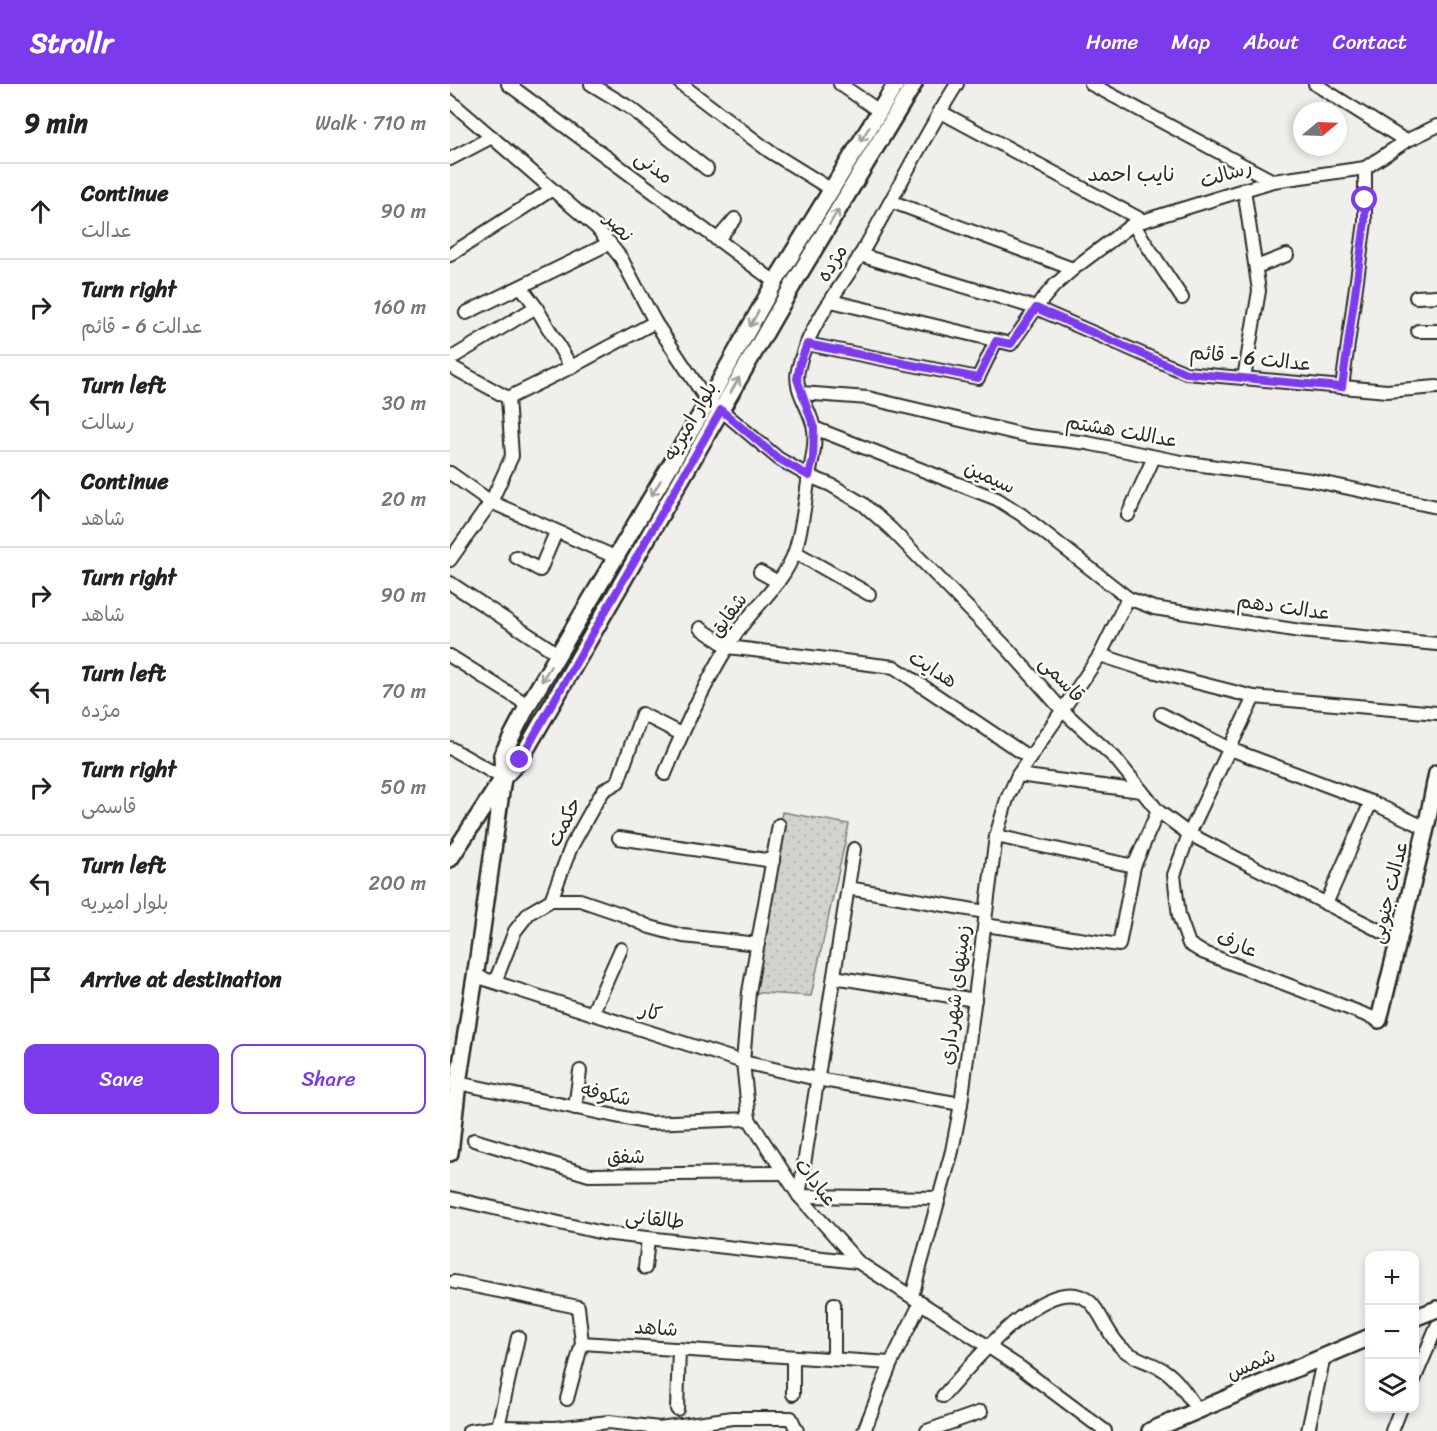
<!DOCTYPE html>
<html lang="en">
<head>
<meta charset="utf-8">
<style>
	body { margin:0; font-family:Sriracha,"Playpen Sans Arabic",sans-serif; background:#f6f6f6; color:#222 }
	.controls { position:absolute; right:18px; bottom:18px; display:grid; overflow:hidden; border-radius:12px; box-shadow:0 3px 9px #0003 }
	.controls button { width:54px; height:54px; display:grid; place-items:center; padding:0; border:0; border-bottom:2px solid #e0e0e0; background:#fff; color:#222; font:30px sans-serif }
	.compass { position:absolute; left:843px; top:18px; width:54px; height:54px; border-radius:50%; background:#fff; box-shadow:0 3px 9px #0003; rotate:71deg }
	.stop { position:absolute; width:18px; height:18px; margin:-14px; border:4px solid #7c3aed; border-radius:50%; background:#fff }
	.stop.end { background:#7c3aed; border-color:#fff; box-shadow:0 2px 6px #0008 }
	.list { margin:0; padding:0; list-style:none }
	h2 { display:flex; justify-content:space-between; align-items:center; height:78px; margin:0; padding:0 24px; font-size:26px }
	h2 small { font-size:20px; font-weight:400; color:#767676 }
	.list li { display:grid; grid-template-columns:39px 1fr auto; gap:18px; align-items:center; box-sizing:border-box; height:96px; padding:0 24px; border-top:2px solid #e0e0e0 }
	.list b { display:block; font-size:22px; white-space:nowrap }
	.list p { margin:0; font-size:20px; white-space:nowrap; color:#767676 }
	.list em { font-size:20px; font-style:normal; color:#767676 }
	.actions { display:flex; gap:12px; padding:18px 24px }
	.actions a { flex:1; padding:14px 0; border:2px solid #7c3aed; border-radius:12px; text-align:center; font-size:21px; color:#7c3aed }
	.actions .main { background:#7c3aed; color:#fff }
	.icon { flex:none; width:33px; height:33px; fill:none; stroke:currentColor; stroke-width:2; stroke-linecap:round; stroke-linejoin:round }
	.map { position:relative; flex:none; width:987px; height:1347px; overflow:hidden }
	header { display:flex; align-items:center; gap:36px; box-sizing:border-box; height:84px; padding:0 30px; background:#7c3aed; color:#fff }
	header strong { font-size:28px }
	nav { display:flex; gap:33px; margin-inline-start:auto; font-size:21px }
	main { display:flex }
	aside { flex:1; background:#fff }
	.map>svg:first-child { display:block }
	.park { fill:url(#park-dots); stroke:#7f7e7d; stroke-width:1.5 }
	.lines { fill:none; stroke-linecap:round; stroke-linejoin:round }
	.minor-casing { stroke:#2b2b2b; stroke-width:16 }
	.tertiary-casing { stroke:#2b2b2b; stroke-width:20 }
	.minor { stroke:#fdfcf7; stroke-width:12 }
	.tertiary { stroke:#fdfcf7; stroke-width:15 }
	.oneway { stroke:#9e9e9b }
	.route { stroke:#7c3aed; stroke-width:8 }
	.labels { text-anchor:middle; dominant-baseline:central; stroke-width:5; stroke-linejoin:round; paint-order:stroke }
	.street-label { font-size:20px; fill:#2b2b2b; stroke:#fdfcf7 }
	.neighbourhood-label { font-size:21px; fill:#2b2b2b; stroke:#fdfcf7 }
</style>
</head>
<body>
<header>
<strong>Strollr</strong>
<nav><a>Home</a><a>Map</a><a>About</a><a>Contact</a></nav>
</header>
<main>
<aside>
<h2>9 min<small>Walk · 710 m</small></h2>
<ul class="list">
<li><svg class="icon" aria-label="ahead" viewBox="0 0 24 24"><path d="M12 20V5M6 11l6-6 6 6"/></svg><div><b>Continue</b><p>عدالت</p></div><em>90 m</em></li>
<li><svg class="icon" aria-label="right" viewBox="0 0 24 24"><path d="M7 20v-9h11M14 6l5 5-5 5"/></svg><div><b>Turn right</b><p>عدالت 6 - قائم</p></div><em>160 m</em></li>
<li><svg class="icon" aria-label="left" viewBox="0 0 24 24"><path d="M17 20v-9H6M10 6l-5 5 5 5"/></svg><div><b>Turn left</b><p>رسالت</p></div><em>30 m</em></li>
<li><svg class="icon" aria-label="ahead" viewBox="0 0 24 24"><path d="M12 20V5M6 11l6-6 6 6"/></svg><div><b>Continue</b><p>شاهد</p></div><em>20 m</em></li>
<li><svg class="icon" aria-label="right" viewBox="0 0 24 24"><path d="M7 20v-9h11M14 6l5 5-5 5"/></svg><div><b>Turn right</b><p>شاهد</p></div><em>90 m</em></li>
<li><svg class="icon" aria-label="left" viewBox="0 0 24 24"><path d="M17 20v-9H6M10 6l-5 5 5 5"/></svg><div><b>Turn left</b><p>مژده</p></div><em>70 m</em></li>
<li><svg class="icon" aria-label="right" viewBox="0 0 24 24"><path d="M7 20v-9h11M14 6l5 5-5 5"/></svg><div><b>Turn right</b><p>قاسمی</p></div><em>50 m</em></li>
<li><svg class="icon" aria-label="left" viewBox="0 0 24 24"><path d="M17 20v-9H6M10 6l-5 5 5 5"/></svg><div><b>Turn left</b><p>بلوار امیریه</p></div><em>200 m</em></li>
<li><svg class="icon" aria-label="arrive" viewBox="0 0 24 24"><path d="M6 21V4h12l-3 4 3 4H6"/></svg><div><b>Arrive at destination</b></div></li>
</ul>
<div class="actions"><a class="main">Save</a><a>Share</a></div>
</aside>
<div class="map">
<svg width="987" height="1347" viewBox="0 0 987 1347">
	<defs>
		<pattern id="park-dots" width="8" height="8" patternUnits="userSpaceOnUse" patternTransform="scale(1.5)"><rect width="8" height="8" fill="#d3d2cf"/><path d="M2 2h.1M6 6h.1" fill="none" stroke="#b5b4b2" stroke-width="1.8" stroke-linecap="round"/></pattern>
	</defs>
	<rect width="100%" height="100%" fill="#f0efeb"/>
	<filter id="ink" filterUnits="userSpaceOnUse"><feTurbulence type="fractalNoise" baseFrequency=".0167" numOctaves="2"/><feDisplacementMap in="SourceGraphic" scale="12" xChannelSelector="R" yChannelSelector="G"/><feConvolveMatrix kernelMatrix="1 2 1 2 8 2 1 2 1" color-interpolation-filters="sRGB"/></filter>
	<g filter="url(#ink)">
		<polygon class="park" points="332,728 399,740 361,912 299,908"/>
		<g class="lines">
			<defs>
				<g id="minor">
					<polyline points="58,0 325,198"/>
					<polyline points="141,0 182,25 257,85"/>
					<polyline points="231,0 319,67 382,106"/>
					<polyline points="390,0 429,27"/>
					<polyline points="641,0 823,97"/>
					<polyline points="865,0 956,57"/>
					<polyline points="0,17 147,144 171,174 205,238 258,318 271,326 329,375 359,392 381,401 413,420 441,445 558,565 613,627 665,674 708,727 739,750 948,856"/>
					<polyline points="489,27 692,136"/>
					<polyline points="0,75 42,53"/>
					<polyline points="440,117 623,185"/>
					<polyline points="683,140 732,214"/>
					<polyline points="267,156 285,135"/>
					<polyline points="0,171 101,106"/>
					<polyline points="410,171 586,224 736,289 937,307 987,303"/>
					<polyline points="806,183 837,171"/>
					<polyline points="72,204 86,223 121,283"/>
					<polyline points="966,213 987,212"/>
					<polyline points="381,217 561,260 592,216 604,202 623,185 683,140 823,97 915,84 956,57 987,42"/>
					<polyline points="16,229 160,159"/>
					<polyline points="968,247 987,247"/>
					<polyline points="357,260 528,294 546,257"/>
					<polyline points="0,275 86,223"/>
					<polyline points="0,282 58,314"/>
					<polyline points="794,294 809,207 794,105"/>
					<polyline points="892,303 915,138 915,84"/>
					<polyline points="351,309 418,314 578,352 637,359 731,378 861,396 987,423"/>
					<polyline points="58,314 121,283 205,238"/>
					<polyline points="364,344 547,415 572,431 678,514 704,524 850,547 987,560"/>
					<polyline points="0,389 41,418 165,473"/>
					<polyline points="678,431 704,373"/>
					<polyline points="345,468 419,510"/>
					<polyline points="66,473 90,486 106,448"/>
					<polyline points="0,476 41,418 62,372 58,314"/>
					<polyline points="310,488 328,498"/>
					<polyline points="0,499 108,570"/>
					<polyline points="250,544 278,563 444,583 580,674"/>
					<polyline points="650,571 690,584 804,613 987,629"/>
					<polyline points="0,572 78,621"/>
					<polyline points="804,613 739,750 724,791 729,832 739,860 752,868 929,936"/>
					<polyline points="711,630 780,665 921,718 976,744"/>
					<polyline points="0,664 53,694"/>
					<path d="M215,690C235,641 258,592 287,548C306,521 334,499 345,467C353,442 355,417 359,391C362,377 366,361 364,346C362,326 343,307 348,286C357,243 389,207 411,170C444,114 472,55 507,0"/>
					<polyline points="568,691 691,707"/>
					<polyline points="329,741 299,908 293,978 299,1035 349,1112 408,1178 571,1284 655,1347"/>
					<polyline points="546,752 684,782"/>
					<polyline points="169,754 323,777"/>
					<polyline points="404,765 349,1112 489,1114"/>
					<polyline points="398,804 535,828"/>
					<polyline points="101,816 130,816 171,830 200,843 233,852 308,860"/>
					<polyline points="876,820 921,718"/>
					<polyline points="535,841 669,861 684,782 708,727"/>
					<polyline points="25,892 293,978 367,995 511,1020"/>
					<polyline points="384,893 525,916"/>
					<polyline points="45,898 65,847 79,829 101,816 121,763 146,718 154,706 168,698 192,630 231,650"/>
					<polyline points="142,930 171,865"/>
					<polyline points="8,999 199,1039 299,1035"/>
					<polyline points="125,1024 130,987"/>
					<polyline points="24,1056 139,1091 332,1089"/>
					<polyline points="0,1114 153,1149 408,1178"/>
					<polyline points="195,1184 198,1154"/>
					<polyline points="4,1198 128,1223 132,1259 441,1279"/>
					<polyline points="462,1212 502,1067 511,1020 546,752 557,715 568,691 650,571 678,514"/>
					<polyline points="343,1273 343,1310"/>
					<polyline points="384,1274 384,1220"/>
					<polyline points="964,1296 987,1242"/>
					<path d="M493,1312C517,1286 599,1182 640,1218C652,1229 658,1253 674,1266C686,1276 702,1278 715,1287C728,1295 738,1313 747,1325"/>
					<polyline points="117,1315 132,1259"/>
					<polyline points="227,1325 229,1265"/>
					<polyline points="48,1343 68,1253"/>
					<polyline points="19,1347 48,1343 105,1344 159,1338 209,1344 283,1334 341,1334 347,1347"/>
					<polyline points="414,1347 441,1279 471,1218"/>
					<polyline points="477,1347 531,1328"/>
					<polyline points="858,1347 874,1272"/>
					<polyline points="942,1347 951,1324"/>
				</g>
				<g id="tertiary">
					<polyline points="0,775 53,694 70,676 344,199 464,0"/>
					<polyline points="929,936 976,744 987,689"/>
					<polyline points="0,1069 8,999 28,874 53,694 52,671 78,621 258,318 325,198 446,0"/>
					<polyline points="964,1234 987,1225"/>
					<polyline points="700,1347 920,1253"/>
				</g>
			</defs>
			<use href="#minor" class="minor-casing"/>
			<use href="#tertiary" class="tertiary-casing"/>
			<use href="#minor" class="minor"/>
			<use href="#tertiary" class="tertiary"/>
		</g>
		<defs><path id="oneway-shaft" d="M-6 0H5M1.5-3L5.5 0L1.5 3" fill="none" stroke-width="1.6" stroke-linecap="round" stroke-linejoin="round" transform="scale(1.5)"/></defs>
		<g class="oneway">
			<use href="#oneway-shaft" transform="translate(415 50) rotate(121)"/>
			<use href="#oneway-shaft" transform="translate(384 133) rotate(-59)"/>
			<use href="#oneway-shaft" transform="translate(304 235) rotate(119)"/>
			<use href="#oneway-shaft" transform="translate(285 301) rotate(-60)"/>
			<use href="#oneway-shaft" transform="translate(206 404) rotate(121)"/>
			<use href="#oneway-shaft" transform="translate(96 590) rotate(121)"/>
		</g>
	</g>
	<g class="lines" filter="url(#ink)">
		<polyline class="route" points="70,676 271,326 329,375 359,392 363,375 364,344 347,295 350,279 357,260 528,294 546,257 561,260 586,224 736,289 892,303 915,138 915,116"/>
	</g>
	<g class="labels">
		<g class="street-label">
			<text transform="translate(204 83) rotate(37)">مدنی</text>
			<text transform="translate(776 90) rotate(-17)">رسالت</text>
			<text transform="translate(169 143) rotate(48)">نصر</text>
			<text transform="translate(382 179) rotate(-58)">مژده</text>
			<text transform="translate(801 274) rotate(6)">عدالت 6 - قائم</text>
			<text transform="translate(240 337) rotate(-60)">بلوار امیریه</text>
			<text transform="translate(672 347) rotate(10)">عداللت هشتم</text>
			<text transform="translate(540 393) rotate(25)">سیمین</text>
			<text transform="translate(834 523) rotate(8)">عدالت دهم</text>
			<text transform="translate(278 531) rotate(-54)">شقایق</text>
			<text transform="translate(483 585) rotate(32)">هدایت</text>
			<text transform="translate(612 595) rotate(47)">قاسمی</text>
			<text transform="translate(114 738) rotate(-63)">حکمت</text>
			<text transform="translate(939 808) rotate(-76)">عدالت جنوبی</text>
			<text transform="translate(787 860) rotate(21)">عارف</text>
			<text transform="translate(505 911) rotate(-83)">زمینهای شهرداری</text>
			<text transform="translate(201 928) rotate(18)">کار</text>
			<text transform="translate(156 1010) rotate(12)">شکوفه</text>
			<text x="176" y="1072">شفق</text>
			<text transform="translate(366 1098) rotate(52)">عبادات</text>
			<text transform="translate(205 1135) rotate(6)">طالقانی</text>
			<text transform="translate(206 1244) rotate(4)">شاهد</text>
			<text transform="translate(801 1280) rotate(-23)">شمس</text>
		</g>
		<g class="neighbourhood-label">
			<text x="681" y="90">نایب احمد</text>
		</g>
	</g>
</svg>
<div class="controls">
<button>+</button>
<button>−</button>
<button><svg class="icon" aria-label="layers" viewBox="0 0 24 24"><path d="M12 4l9 5-9 5-9-5zM3 14l9 5 9-5"/></svg></button>
</div>
<svg class="compass" viewBox="-18 -18 36 36"><path d="M0-13l5 13h-10z" fill="#e53935"/><path d="M0 13l5-13h-10z" fill="#767676"/></svg>
<div class="stop" style="left:915px;top:116px"></div>
<div class="stop end" style="left:70px;top:676px"></div>
</div>
</main>
</body>
</html>
